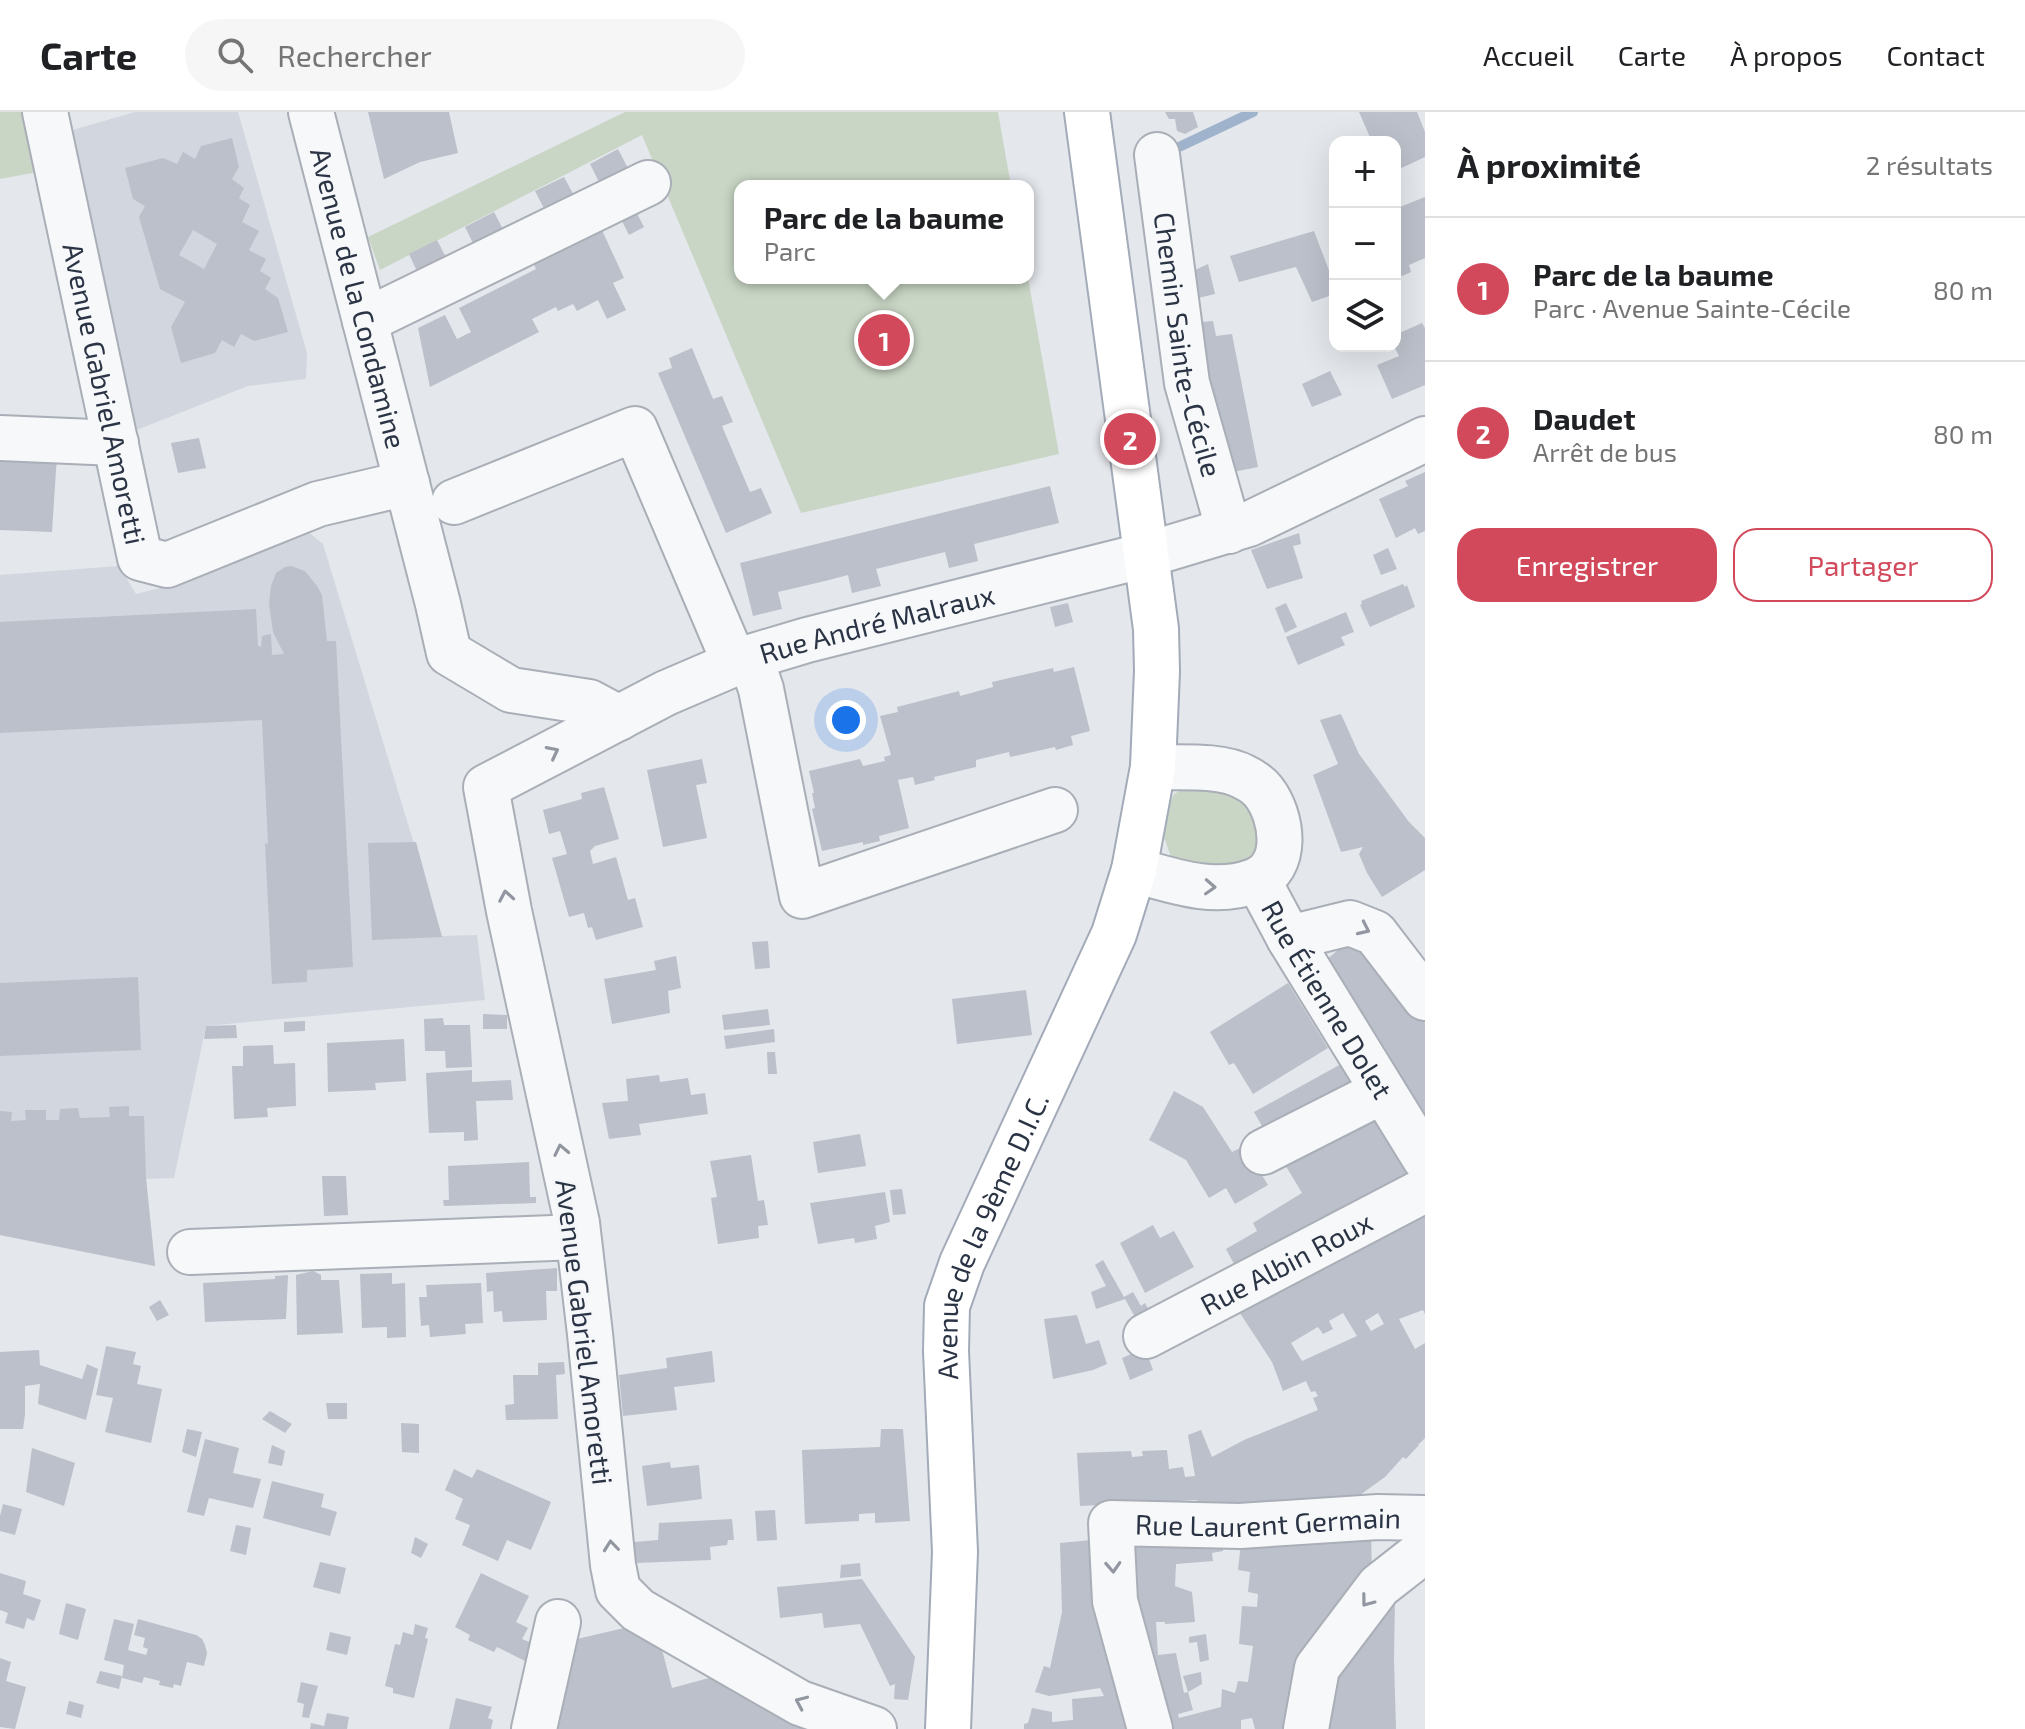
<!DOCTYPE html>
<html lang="fr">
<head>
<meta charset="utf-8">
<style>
	body { margin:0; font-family:"Exo 2",sans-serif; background:#f6f6f6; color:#202124 }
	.controls { position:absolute; right:24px; top:24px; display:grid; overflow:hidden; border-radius:16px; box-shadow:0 8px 32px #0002 }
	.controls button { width:72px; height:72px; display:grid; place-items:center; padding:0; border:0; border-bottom:2px solid #e0e0e0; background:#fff; color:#202124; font:40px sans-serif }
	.you { position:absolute; left:846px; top:608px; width:28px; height:28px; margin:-20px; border:6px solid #fff; border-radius:50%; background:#1a73e8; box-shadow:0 0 0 12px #1a73e833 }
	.badge { display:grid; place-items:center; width:52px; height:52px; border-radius:50%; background:#d1495b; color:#fff; font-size:26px; font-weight:700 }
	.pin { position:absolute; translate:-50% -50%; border:4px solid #fff; box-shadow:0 2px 8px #0006 }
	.popup { position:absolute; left:734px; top:68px; width:300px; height:104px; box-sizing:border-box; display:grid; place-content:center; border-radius:16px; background:#fff; filter:drop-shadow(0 2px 6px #0005); font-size:26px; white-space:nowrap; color:#757577 }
	.popup b { font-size:30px; color:#202124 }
	.popup::after { content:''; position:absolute; left:50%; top:100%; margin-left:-16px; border:16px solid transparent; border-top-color:#fff }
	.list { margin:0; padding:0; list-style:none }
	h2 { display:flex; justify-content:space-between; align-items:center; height:104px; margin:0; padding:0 32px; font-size:34px }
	h2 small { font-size:26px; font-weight:400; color:#757577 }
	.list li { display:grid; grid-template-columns:52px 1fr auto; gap:24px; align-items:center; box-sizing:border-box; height:144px; padding:0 32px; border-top:2px solid #e0e0e0 }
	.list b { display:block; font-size:30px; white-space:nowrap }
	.list p { margin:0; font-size:26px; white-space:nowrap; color:#757577 }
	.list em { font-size:26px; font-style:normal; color:#757577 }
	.actions { display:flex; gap:16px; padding:24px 32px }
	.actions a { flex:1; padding:18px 0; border:2px solid #d1495b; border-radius:24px; text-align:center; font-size:28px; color:#d1495b }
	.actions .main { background:#d1495b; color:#fff }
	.icon { flex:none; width:44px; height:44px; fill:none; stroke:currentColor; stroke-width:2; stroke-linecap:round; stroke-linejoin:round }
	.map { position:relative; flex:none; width:1425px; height:1617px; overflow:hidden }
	header { display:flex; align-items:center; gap:48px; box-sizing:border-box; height:112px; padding:0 40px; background:#fff; border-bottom:2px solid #e0e0e0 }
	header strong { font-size:38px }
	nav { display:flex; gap:44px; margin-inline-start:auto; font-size:28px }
	.search { width:560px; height:72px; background:#f6f6f6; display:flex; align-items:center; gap:20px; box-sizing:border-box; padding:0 28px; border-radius:44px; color:#757577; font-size:30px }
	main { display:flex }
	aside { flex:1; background:#fff }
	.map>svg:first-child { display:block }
	.built { fill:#d2d6de }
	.green { fill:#c9d6c5 }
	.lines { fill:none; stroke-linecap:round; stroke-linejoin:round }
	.stream { stroke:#9fb4cc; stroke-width:10 }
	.building { fill:#bbc0ca; fill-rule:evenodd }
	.minor-casing { stroke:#a9aeb7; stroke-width:48 }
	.major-casing { stroke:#a3abb8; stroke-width:48 }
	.minor { stroke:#f7f8fa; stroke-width:44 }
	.major { stroke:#fff; stroke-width:44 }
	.oneway { stroke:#9196a0 }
	.labels { text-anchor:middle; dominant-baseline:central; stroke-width:6; stroke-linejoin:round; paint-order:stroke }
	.street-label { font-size:28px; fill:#2b3445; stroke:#f4f6f9 }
</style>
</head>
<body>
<header>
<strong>Carte</strong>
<div class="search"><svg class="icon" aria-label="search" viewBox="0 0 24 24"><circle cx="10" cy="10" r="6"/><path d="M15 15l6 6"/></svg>Rechercher</div>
<nav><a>Accueil</a><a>Carte</a><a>À propos</a><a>Contact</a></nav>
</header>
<main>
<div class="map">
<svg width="1425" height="1617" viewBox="0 0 1425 1617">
	<rect width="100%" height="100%" fill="#e4e7ec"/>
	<g class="built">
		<polygon points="135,0 238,0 307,241 306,267 248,274 129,321 59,22"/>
		<polygon points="301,414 323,432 442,824 477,823 485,888 206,914 174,1066 146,1067 155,1154 0,1123 0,463 119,454 136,482 168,474 274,419"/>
	</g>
	<g class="green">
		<polygon points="0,0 36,0 48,58 0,67"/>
		<polygon points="625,0 998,0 1011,74 740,74 740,166 1028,166 1059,342 801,401 642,23 380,158 368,125"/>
		<polygon points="1187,675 1246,684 1266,741 1241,757 1182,754 1171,745 1164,725 1164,703 1174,682"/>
	</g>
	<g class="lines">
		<polyline class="stream" points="1179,35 1253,0"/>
	</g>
	<g class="building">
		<polygon points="368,0 449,0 458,41 420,50 384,67"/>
		<polygon points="1165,0 1193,0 1198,15 1185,22 1177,19 1175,7 1169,7"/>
		<polygon points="1359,0 1417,0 1425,20 1425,45 1395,59 1395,30 1372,30"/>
		<path d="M232,26L239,55L232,67L244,76L239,86L250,93L242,110L259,119L249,138L266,147L260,159L271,166L265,177L278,186L288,220L254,229L241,222L234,235L222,228L215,241L181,251L171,215L185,190L160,177L139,105L145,94L133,87L125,56L163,46L177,52L183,40L195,47L201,34ZM193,118L217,132L204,157L179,143Z"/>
		<polygon points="618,37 631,62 602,76 590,52"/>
		<polygon points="564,65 577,89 548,104 535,79"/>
		<polygon points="1425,85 1425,146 1409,153 1411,160 1395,167 1395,97"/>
		<polygon points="631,90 644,115 629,123 616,97"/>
		<polygon points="494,100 507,125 477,139 465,115"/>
		<polygon points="601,116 624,166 613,171 626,198 607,207 598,188 577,199 573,192 558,199 556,195 532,207 539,220 430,275 418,216 445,203 457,227 471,220 459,196 536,157 533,150"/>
		<polygon points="1314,119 1335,174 1335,182 1312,190 1296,155 1239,170 1230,144"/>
		<polygon points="437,128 450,153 421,168 409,142"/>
		<polygon points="1208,152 1215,182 1198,186 1193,159"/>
		<polygon points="1213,209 1216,224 1232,222 1258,355 1228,361 1213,297 1201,210"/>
		<polygon points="1422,211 1425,216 1425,273 1392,287 1377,253 1399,244 1394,234 1395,223"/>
		<polygon points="692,236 713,287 722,284 733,310 722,314 750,380 761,376 772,401 726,421 658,261 672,256 669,246"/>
		<polygon points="1330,259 1342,283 1312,295 1302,272"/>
		<polygon points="199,326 206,356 178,361 171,331"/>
		<polygon points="0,340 57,343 52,420 0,418"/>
		<polygon points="1425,360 1425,419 1418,422 1415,416 1396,426 1379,387 1408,374 1405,369"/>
		<polygon points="1050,374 1059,411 974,432 978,449 949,456 945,440 876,457 881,474 852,481 848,463 825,469 778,480 782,497 753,504 740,451"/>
		<polygon points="1299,421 1301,432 1293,434 1303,466 1267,477 1251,438"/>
		<polygon points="1388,436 1397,457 1381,463 1373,443"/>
		<polygon points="291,454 305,459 317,474 322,483 327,529 336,529 353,855 307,858 307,870 272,872 265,731 268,732 262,608 0,621 0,510 256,497 258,534 261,535 262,524 271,522 272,543 284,542 273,520 269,491 271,474 276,461 285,455"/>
		<polygon points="1403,472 1405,475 1407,473 1415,495 1370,515 1360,493 1362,492 1361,489"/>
		<polygon points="1068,491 1073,510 1055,515 1050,495"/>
		<polygon points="1286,491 1297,515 1285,521 1275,496"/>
		<polygon points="1346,500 1354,520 1341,525 1345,533 1298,553 1286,525"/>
		<polygon points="1074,555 1090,619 1071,624 1073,633 1056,638 1055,635 1010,645 1009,640 976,648 976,655 934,665 935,668 915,673 913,665 898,668 909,716 879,724 880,729 863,733 863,730 822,739 812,697 815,696 812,681 814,681 809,659 860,647 863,654 885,649 884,645 891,643 880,604 898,600 897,595 959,579 960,584 993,575 992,570 1053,556 1054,560"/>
		<polygon points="1341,602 1359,642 1409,710 1425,726 1425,758 1382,785 1367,761 1359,742 1363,735 1341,740 1313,663 1338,652 1320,608"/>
		<polygon points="702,647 707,671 696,673 707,726 663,735 647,658"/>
		<polygon points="604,675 619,727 595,734 590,739 593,752 616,745 628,788 635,786 643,815 596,828 592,815 588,816 584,801 569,805 552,746 567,742 560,719 549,722 543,698 582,687 581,681"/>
		<polygon points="416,730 442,825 372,828 368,731"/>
		<polygon points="1353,826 1396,873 1425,911 1425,1035 1316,856"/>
		<polygon points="768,829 770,856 755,857 752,830"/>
		<polygon points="676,844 681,876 668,879 670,901 612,912 604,867 656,858 654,849"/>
		<polygon points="138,865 141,938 0,944 0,871"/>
		<polygon points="1288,871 1328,936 1253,982 1234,951 1229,953 1210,920"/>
		<polygon points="1026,878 1032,923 957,932 952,887"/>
		<polygon points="768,897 770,913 724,918 722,903"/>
		<polygon points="483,902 507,903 507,917 483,917"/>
		<polygon points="443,906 444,913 470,913 472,955 446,956 445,939 425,939 424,907"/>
		<polygon points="305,909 305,919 284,920 284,910"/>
		<polygon points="236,913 237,926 204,927 206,914"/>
		<polygon points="774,917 775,930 726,937 724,924"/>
		<polygon points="404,927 406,969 375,971 376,978 328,980 327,931"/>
		<polygon points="273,933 274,952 295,951 296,994 267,996 268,1005 234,1007 232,954 243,954 243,934"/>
		<polygon points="767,940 775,940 777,962 768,962"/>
		<polygon points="1352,946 1371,977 1270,1028 1254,1000"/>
		<polygon points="472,958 472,970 511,968 513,988 476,989 478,1028 464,1029 464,1020 429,1021 426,961"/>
		<polygon points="659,963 660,970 688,966 691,983 705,981 708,1002 639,1012 641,1023 609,1027 602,991 628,989 626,967"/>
		<polygon points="1174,979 1203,995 1232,1040 1244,1034 1268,1073 1235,1092 1226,1076 1209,1086 1186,1048 1149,1028"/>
		<polygon points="1379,989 1424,1064 1239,1161 1226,1137 1257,1119 1253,1111 1302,1081 1278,1041"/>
		<polygon points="129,994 129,1004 144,1004 146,1066 155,1154 0,1123 0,999 12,1000 11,1009 26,1008 25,998 46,998 46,1008 59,1008 60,997 78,996 80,1006 110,1005 109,995"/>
		<polygon points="860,1022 866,1054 818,1061 813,1030"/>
		<polygon points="751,1043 758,1089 764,1088 768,1113 758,1114 759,1126 718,1132 711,1086 717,1085 710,1049"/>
		<polygon points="529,1050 530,1085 536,1085 536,1091 444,1094 443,1088 449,1088 448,1054"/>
		<polygon points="322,1064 346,1064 348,1103 324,1104"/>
		<polygon points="902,1077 906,1102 893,1103 890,1078"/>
		<polygon points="885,1080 890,1110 875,1114 877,1127 855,1131 854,1126 818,1132 810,1091"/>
		<path d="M1425,1091V1202L1423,1198L1399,1207L1415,1237L1425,1231V1326L1419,1332L1417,1331L1419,1333L1406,1347L1403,1345L1385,1365L1353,1388L1197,1395V1388L1080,1394L1077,1341L1131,1339L1132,1345L1143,1344L1142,1339L1167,1338L1169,1357L1183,1355L1185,1365L1195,1364L1188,1323L1201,1318L1212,1345L1244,1328L1318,1298L1313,1286L1318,1284L1315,1279L1311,1280L1306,1269L1283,1279L1272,1250L1234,1192ZM1343,1201L1357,1224L1302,1249L1291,1231L1316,1216L1318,1215L1323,1222L1333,1217L1329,1209ZM1378,1201L1384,1212L1371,1219L1365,1209Z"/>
		<polygon points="1153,1113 1160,1126 1174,1119 1194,1155 1145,1181 1120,1131"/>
		<polygon points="1103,1148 1124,1185 1133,1180 1141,1194 1145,1191 1155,1209 1141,1216 1125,1187 1096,1197 1091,1180 1106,1174 1095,1153"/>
		<polygon points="557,1156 557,1179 546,1179 547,1208 503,1210 502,1199 494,1200 493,1179 487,1180 486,1161"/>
		<polygon points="313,1159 321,1163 321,1168 339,1168 343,1221 297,1223 296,1163"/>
		<polygon points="392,1161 392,1172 405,1171 406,1225 387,1226 387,1215 362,1216 360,1162"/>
		<polygon points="288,1163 286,1207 205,1210 203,1171 275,1167 275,1164"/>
		<polygon points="481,1171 483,1211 465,1212 466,1222 430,1225 429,1213 421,1214 419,1185 427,1185 426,1173"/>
		<polygon points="160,1188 169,1203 157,1209 149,1195"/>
		<polygon points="1077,1203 1086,1232 1099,1228 1107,1252 1093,1258 1053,1267 1044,1207"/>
		<polygon points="106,1234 136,1240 133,1252 141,1254 137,1272 162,1277 151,1331 105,1320 113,1286 96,1283"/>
		<polygon points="1145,1236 1153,1258 1130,1268 1122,1246"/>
		<polygon points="39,1238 40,1253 82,1267 87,1252 98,1257 86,1308 38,1292 40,1272 25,1274 25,1302 23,1317 0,1317 0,1240"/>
		<polygon points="712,1239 715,1270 674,1275 677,1298 623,1304 619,1263 667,1256 666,1246"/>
		<polygon points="564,1250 565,1262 556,1263 558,1307 506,1308 505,1293 514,1292 513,1263 538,1263 538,1251"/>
		<polygon points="326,1291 347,1291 347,1307 328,1307"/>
		<polygon points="270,1299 292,1312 285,1321 262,1307"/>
		<polygon points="401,1311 419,1312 419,1341 402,1340"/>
		<polygon points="187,1317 202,1320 196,1345 182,1340"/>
		<polygon points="881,1317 903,1317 910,1409 875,1411 875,1401 859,1402 859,1409 805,1412 802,1338 880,1335"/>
		<polygon points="205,1327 239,1336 233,1361 261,1367 253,1396 209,1386 204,1404 187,1400"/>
		<polygon points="272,1333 285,1339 282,1354 268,1351"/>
		<polygon points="32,1336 75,1351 64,1394 26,1380"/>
		<polygon points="670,1350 671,1356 699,1353 702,1387 647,1394 642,1354"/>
		<polygon points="454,1357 472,1366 477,1357 551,1390 531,1438 507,1428 498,1449 462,1433 470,1413 455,1407 463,1387 445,1378"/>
		<polygon points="272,1369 324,1382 321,1395 337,1400 330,1424 263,1406"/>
		<polygon points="3,1392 22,1397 15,1423 0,1419 0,1404"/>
		<polygon points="775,1398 777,1428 757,1429 755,1399"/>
		<polygon points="732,1407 734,1428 728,1428 727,1433 710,1435 711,1448 636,1451 634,1430 658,1428 659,1411"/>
		<polygon points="1371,1408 1372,1477 1295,1617 1255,1617 1252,1606 1241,1608 1241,1617 1157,1617 1123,1487 1134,1428 1222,1423 1223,1439 1212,1441 1213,1449 1176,1452 1175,1474 1192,1480 1195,1510 1165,1512 1165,1510 1156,1510 1158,1543 1176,1541 1184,1581 1188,1580 1193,1598 1178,1602 1179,1606 1221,1595 1222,1577 1235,1581 1238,1569 1248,1570 1253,1534 1239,1532 1242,1494 1257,1495 1258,1482 1248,1480 1250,1460 1238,1458 1242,1422"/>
		<polygon points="236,1413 251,1416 246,1443 230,1439"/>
		<polygon points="415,1425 428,1432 421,1446 411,1441"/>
		<polygon points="1092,1428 1144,1617 1024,1617 1024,1612 1028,1611 1032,1596 1052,1600 1052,1610 1073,1608 1072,1587 1104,1584 1100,1576 1049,1584 1035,1580 1044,1554 1050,1556 1062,1500 1060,1431"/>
		<polygon points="320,1450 346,1456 340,1482 313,1475"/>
		<polygon points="860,1451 861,1464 840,1466 841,1453"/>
		<polygon points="0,1461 26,1469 23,1482 41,1488 34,1509 27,1506 24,1517 5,1511 8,1501 0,1498"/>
		<polygon points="481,1461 529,1484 516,1510 528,1516 522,1527 539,1534 531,1552 497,1535 494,1540 468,1528 470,1523 455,1515"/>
		<polygon points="862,1467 915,1545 908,1588 894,1587 895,1572 890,1574 860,1512 824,1516 822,1501 780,1506 777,1475"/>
		<polygon points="1395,1487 1394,1548 1396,1617 1315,1617 1322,1579"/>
		<polygon points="66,1491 86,1497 78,1528 59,1522"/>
		<polygon points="114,1507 134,1512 128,1538 146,1543 148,1537 143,1535 145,1526 134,1523 138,1507 196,1523 202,1527 205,1533 207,1541 204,1554 187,1550 181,1574 174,1572 173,1576 159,1573 160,1569 144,1565 142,1571 122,1566 124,1553 104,1548"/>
		<polygon points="415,1512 428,1516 425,1526 428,1527 414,1586 393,1581 393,1576 385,1574 395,1532 400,1533 403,1520 413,1523"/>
		<polygon points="637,1513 659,1526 672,1576 720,1563 819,1617 553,1617 577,1527"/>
		<polygon points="330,1520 351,1525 347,1543 326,1538"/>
		<polygon points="1206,1522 1209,1548 1200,1550 1197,1530 1189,1531 1189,1525"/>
		<polygon points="0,1546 11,1550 6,1569 26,1575 15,1617 0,1615"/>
		<polygon points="100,1559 122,1564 119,1577 96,1571"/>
		<polygon points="1201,1560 1202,1572 1188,1580 1183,1564"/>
		<polygon points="301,1570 318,1574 309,1606 302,1605 304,1592 297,1590"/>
		<polygon points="456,1586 492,1595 488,1606 493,1608 491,1617 449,1617"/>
		<polygon points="69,1589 84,1593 81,1606 66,1602"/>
		<polygon points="327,1601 349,1605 347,1617 310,1617 311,1611 324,1614"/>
	</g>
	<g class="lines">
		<defs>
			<g id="minor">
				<path id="s1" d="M45,0L140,446L167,453L318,392L407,371"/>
				<path id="s2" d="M311,0L438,492L449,541L511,578L589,590L619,606"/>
				<path id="s3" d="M1157,43L1187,271L1229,419"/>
				<polyline points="365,209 648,71"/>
				<polyline points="0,326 116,331"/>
				<polyline points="454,390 635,317 735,552"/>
				<polyline points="750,545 761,577 802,784 1055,698"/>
				<path d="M1134,758C1173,769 1214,784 1254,769C1290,756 1283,704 1263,679C1259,674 1250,668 1244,665C1221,652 1179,656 1153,655"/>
				<path id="s4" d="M1258,768L1289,826L1425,1047"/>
				<polyline points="1289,826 1350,811 1375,821 1425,886"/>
				<polyline points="1263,1040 1383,979"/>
				<polyline points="190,1140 578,1125"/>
				<path id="s5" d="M1146,1224L1425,1078"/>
				<polyline points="534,1617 558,1510"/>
				<path id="s6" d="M874,1617L800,1591L638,1498L618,1478L613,1453L590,1222L577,1111L509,799L486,675L666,581L750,545L807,528L1146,443L1249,412L1425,327"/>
				<path id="s7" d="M1150,1617L1115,1489L1111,1411L1240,1414L1378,1405L1425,1406"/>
				<polyline points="1306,1617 1317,1556 1379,1474 1425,1438"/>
			</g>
			<g id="major">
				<path id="s8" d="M948,1617L955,1440L946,1239L947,1194L962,1151L1114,822L1134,758L1153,655L1157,559L1156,517L1087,0"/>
			</g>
		</defs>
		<use href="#minor" class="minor-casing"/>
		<use href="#major" class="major-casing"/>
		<use href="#minor" class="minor"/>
		<use href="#major" class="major"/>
	</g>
	<defs><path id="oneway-chevron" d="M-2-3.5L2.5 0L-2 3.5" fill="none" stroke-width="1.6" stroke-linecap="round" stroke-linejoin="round" transform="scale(2)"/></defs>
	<g class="oneway">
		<use href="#oneway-chevron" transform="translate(553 640) rotate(-27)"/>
		<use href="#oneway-chevron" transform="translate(1210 775) rotate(3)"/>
		<use href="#oneway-chevron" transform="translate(506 784) rotate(-100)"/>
		<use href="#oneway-chevron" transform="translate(1364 817) rotate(25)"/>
		<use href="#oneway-chevron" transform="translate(561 1038) rotate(-102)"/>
		<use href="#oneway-chevron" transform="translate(611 1434) rotate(-96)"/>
		<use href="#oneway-chevron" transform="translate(1113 1455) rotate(87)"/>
		<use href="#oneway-chevron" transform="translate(1367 1489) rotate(127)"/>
		<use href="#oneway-chevron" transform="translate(801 1590) rotate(-156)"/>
	</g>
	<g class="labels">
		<g class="street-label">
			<text stroke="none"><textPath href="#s2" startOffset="192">Avenue de la Condamine</textPath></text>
			<text stroke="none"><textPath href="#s3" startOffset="192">Chemin Sainte-Cécile</textPath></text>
			<text stroke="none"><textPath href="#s1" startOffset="288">Avenue Gabriel Amoretti</textPath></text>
			<text stroke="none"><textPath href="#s6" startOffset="1534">Rue André Malraux</textPath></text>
			<text stroke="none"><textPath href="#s4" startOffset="138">Rue Étienne Dolet</textPath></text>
			<text stroke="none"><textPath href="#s8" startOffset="502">Avenue de la 9ème D.I.C.</textPath></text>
			<text stroke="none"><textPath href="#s5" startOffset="158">Rue Albin Roux</textPath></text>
			<text transform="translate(585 1220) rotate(83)">Avenue Gabriel Amoretti</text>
			<text stroke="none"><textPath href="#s7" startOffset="368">Rue Laurent Germain</textPath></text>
		</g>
	</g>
</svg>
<div class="controls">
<button>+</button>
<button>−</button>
<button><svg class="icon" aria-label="layers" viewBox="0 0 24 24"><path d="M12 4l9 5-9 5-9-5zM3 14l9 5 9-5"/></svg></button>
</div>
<div class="you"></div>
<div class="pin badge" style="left:884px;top:228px">1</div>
<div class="popup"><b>Parc de la baume</b>Parc</div>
<div class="pin badge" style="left:1130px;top:327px">2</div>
</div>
<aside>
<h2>À proximité<small>2 résultats</small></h2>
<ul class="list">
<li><span class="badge">1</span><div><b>Parc de la baume</b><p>Parc · Avenue Sainte-Cécile</p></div><em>80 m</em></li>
<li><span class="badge">2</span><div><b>Daudet</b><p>Arrêt de bus</p></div><em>80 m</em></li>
</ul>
<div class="actions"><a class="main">Enregistrer</a><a>Partager</a></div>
</aside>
</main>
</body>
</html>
